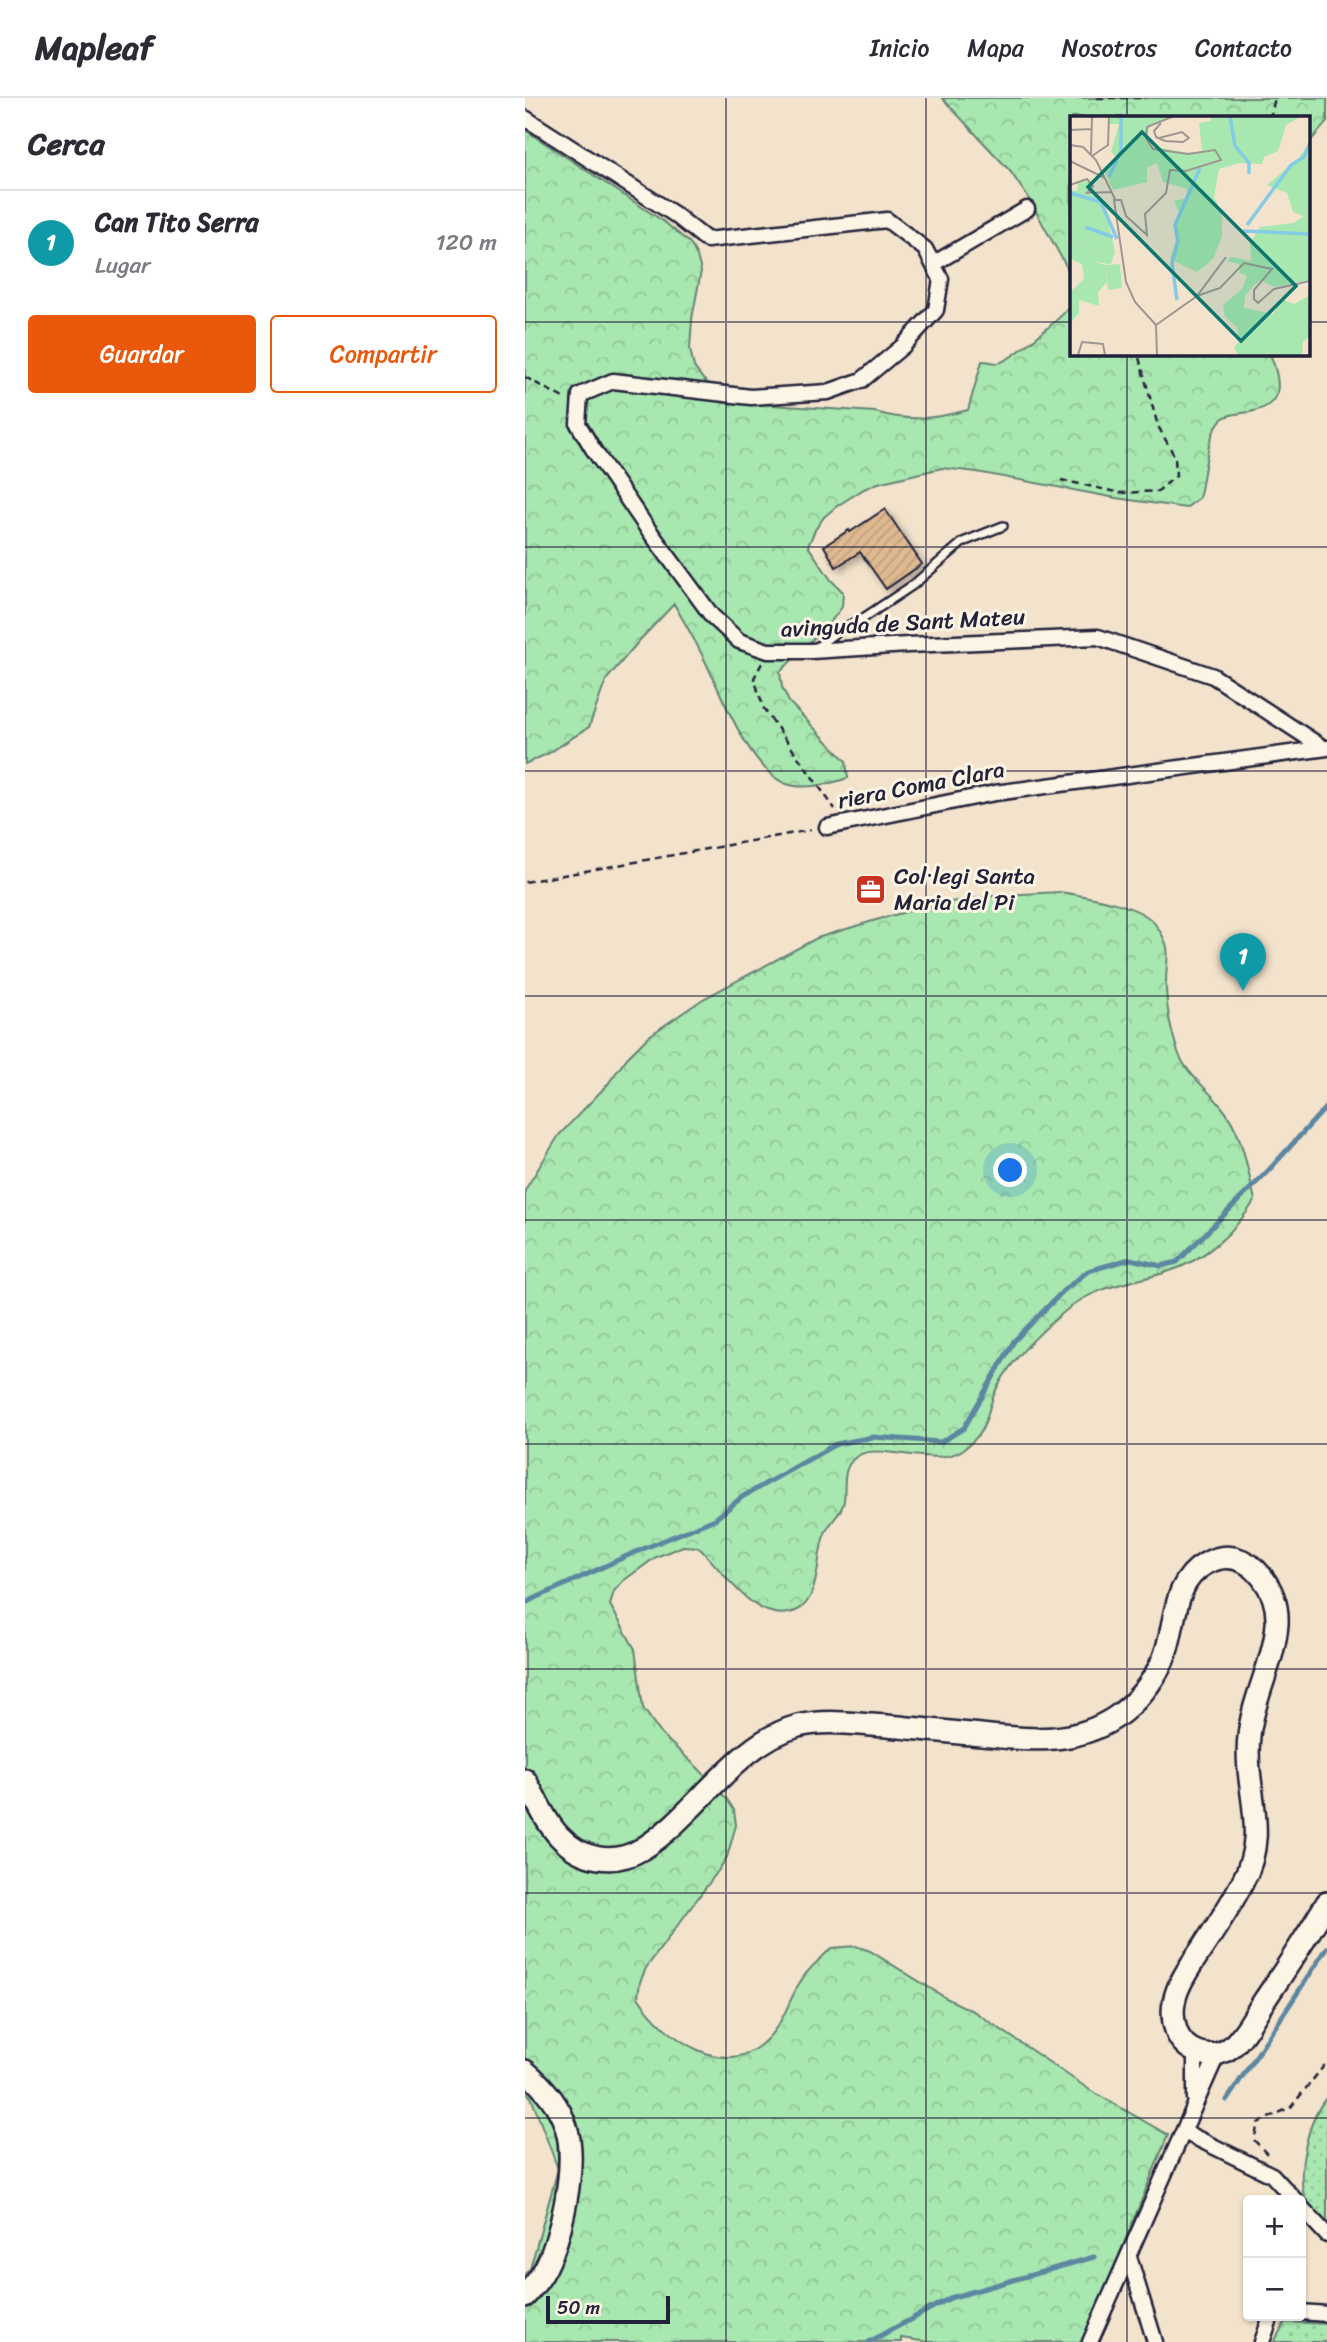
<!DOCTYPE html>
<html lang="es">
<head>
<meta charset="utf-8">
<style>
	body { margin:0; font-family:Sriracha,sans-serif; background:#f7f7f7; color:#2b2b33 }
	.controls { position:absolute; right:21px; bottom:21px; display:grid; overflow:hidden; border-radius:7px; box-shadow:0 2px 5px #0004 }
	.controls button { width:63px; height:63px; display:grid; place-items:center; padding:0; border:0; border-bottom:2px solid #e1e1e2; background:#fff; color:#2b2b33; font:35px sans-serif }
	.scale { position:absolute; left:21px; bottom:18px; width:124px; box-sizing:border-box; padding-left:7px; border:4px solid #22223b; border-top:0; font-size:19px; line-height:24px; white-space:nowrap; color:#22223b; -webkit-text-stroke:5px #fcf5e5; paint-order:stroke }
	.you { position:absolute; left:486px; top:1073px; width:24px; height:24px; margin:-18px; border:5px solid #fff; border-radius:50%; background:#1a73e8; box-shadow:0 0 0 10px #1a73e833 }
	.badge { display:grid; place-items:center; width:46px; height:46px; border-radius:50%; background:#ea580c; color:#fff; font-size:23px; font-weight:700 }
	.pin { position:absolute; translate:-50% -58px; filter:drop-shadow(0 2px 4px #0008) }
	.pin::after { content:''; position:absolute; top:37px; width:24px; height:21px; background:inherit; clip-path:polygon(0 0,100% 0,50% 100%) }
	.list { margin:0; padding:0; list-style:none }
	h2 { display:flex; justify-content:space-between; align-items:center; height:91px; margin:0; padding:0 28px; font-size:30px }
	h2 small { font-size:23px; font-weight:400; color:#7c7c81 }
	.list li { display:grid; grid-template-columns:46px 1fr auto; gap:21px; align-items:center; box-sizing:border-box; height:105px; padding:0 28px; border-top:2px solid #e1e1e2 }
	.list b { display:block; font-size:26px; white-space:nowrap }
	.list p { margin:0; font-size:23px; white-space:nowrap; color:#7c7c81 }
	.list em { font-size:23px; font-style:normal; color:#7c7c81 }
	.actions { display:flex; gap:14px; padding:21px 28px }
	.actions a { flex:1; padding:16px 0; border:2px solid #ea580c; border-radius:7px; text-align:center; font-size:24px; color:#ea580c }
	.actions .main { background:#ea580c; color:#fff }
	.map { position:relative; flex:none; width:802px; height:2244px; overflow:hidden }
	header { display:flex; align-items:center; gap:42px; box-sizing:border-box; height:98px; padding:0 35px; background:#fff; border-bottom:2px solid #e1e1e2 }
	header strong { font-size:33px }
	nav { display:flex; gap:38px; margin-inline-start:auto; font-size:24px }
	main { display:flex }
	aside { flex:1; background:#fff }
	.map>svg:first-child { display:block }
	.grass { fill:url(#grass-dots); stroke:#658475; stroke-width:2 }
	.forest { fill:url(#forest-crowns); stroke:#658475; stroke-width:2 }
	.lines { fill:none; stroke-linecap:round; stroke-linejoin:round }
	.stream { stroke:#5d87a1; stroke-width:5 }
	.building { fill:url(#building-hatch); stroke:#22223b; stroke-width:2; filter:url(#shadow) }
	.lane-casing { stroke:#22223b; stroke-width:12 }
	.street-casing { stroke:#22223b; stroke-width:19 }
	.secondary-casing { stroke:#22223b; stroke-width:26 }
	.path { stroke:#22223b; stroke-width:2.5; stroke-dasharray:7 5; stroke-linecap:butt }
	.lane { stroke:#fcf5e5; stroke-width:7 }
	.street { stroke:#fcf5e5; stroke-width:14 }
	.secondary { stroke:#fcf5e5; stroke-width:21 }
	.grid { fill:none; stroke:#22223b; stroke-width:2; stroke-opacity:0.55 }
	.labels { text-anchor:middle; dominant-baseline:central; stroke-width:6; stroke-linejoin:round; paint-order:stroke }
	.street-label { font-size:23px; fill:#22223b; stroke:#fcf5e5 }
	.poi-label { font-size:23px; fill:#22223b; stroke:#fcf5e5; text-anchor:start }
	.inset-river { fill:none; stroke:#84cbe5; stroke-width:3.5 }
	.inset-road { fill:none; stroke:#9f9692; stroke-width:2 }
	.view { fill:#0f766e; fill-opacity:0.15; stroke:#0f766e; stroke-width:3.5 }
	.inset-edge { fill:none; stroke:#22223b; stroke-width:3.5 }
</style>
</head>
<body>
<header>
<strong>Mapleaf</strong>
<nav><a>Inicio</a><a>Mapa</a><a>Nosotros</a><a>Contacto</a></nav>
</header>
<main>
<aside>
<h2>Cerca<small></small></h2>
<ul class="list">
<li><span class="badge" style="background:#0f9aa8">1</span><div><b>Can Tito Serra</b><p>Lugar</p></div><em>120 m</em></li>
</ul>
<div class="actions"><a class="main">Guardar</a><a>Compartir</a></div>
</aside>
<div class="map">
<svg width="802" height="2244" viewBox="0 0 802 2244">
	<defs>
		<pattern id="grass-dots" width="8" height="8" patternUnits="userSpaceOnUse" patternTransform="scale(1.75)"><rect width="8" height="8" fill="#a8e7af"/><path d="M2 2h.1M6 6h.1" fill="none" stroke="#90c697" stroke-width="1.8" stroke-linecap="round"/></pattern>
		<pattern id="forest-crowns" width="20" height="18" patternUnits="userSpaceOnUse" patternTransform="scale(1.75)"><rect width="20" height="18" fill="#a8e7af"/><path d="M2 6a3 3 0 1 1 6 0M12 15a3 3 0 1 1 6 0" fill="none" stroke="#90c697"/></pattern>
		<pattern id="building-hatch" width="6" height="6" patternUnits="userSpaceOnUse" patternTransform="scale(1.75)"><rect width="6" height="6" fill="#dfb990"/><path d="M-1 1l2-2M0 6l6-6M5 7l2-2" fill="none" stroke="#bf9f7d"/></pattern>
		<filter id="shadow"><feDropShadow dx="4" dy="4" stdDeviation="3.5" flood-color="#0004"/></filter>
	</defs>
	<rect width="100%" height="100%" fill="#f3e3cc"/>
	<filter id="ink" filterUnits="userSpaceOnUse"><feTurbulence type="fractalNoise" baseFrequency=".0143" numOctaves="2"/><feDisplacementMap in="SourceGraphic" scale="14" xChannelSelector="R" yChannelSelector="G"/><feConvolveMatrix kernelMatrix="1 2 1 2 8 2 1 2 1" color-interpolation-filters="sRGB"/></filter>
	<g filter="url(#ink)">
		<g class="grass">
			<path d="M802,1999V2129C796,2121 784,2112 781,2103C770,2076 783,2021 802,1999Z"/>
			<polygon points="760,2224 802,2226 802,2244 749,2244"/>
		</g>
		<g class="forest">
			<polygon points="417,0 802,0 802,24 783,46 783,19 547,19 546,177 504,101 485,73"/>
			<path d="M0,32L138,123L165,145L172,158L176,173L167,221L165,251L169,269L178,281L190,292L217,305L350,314C384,324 409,321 443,312L457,263C462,263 469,265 473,265C486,263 538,218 546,207L547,256H745C754,278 762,305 729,313C719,316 706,314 697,321C681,335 680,380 674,400L661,410L591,400L452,374L417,370L353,385L339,391L312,408L299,419L290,432L283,448L306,482L318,494L317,509L307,522L255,574L257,589L264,604L321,663L323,680C305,686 278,693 259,685C225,669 198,601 183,569C173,547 161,527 149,506L114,543L81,582L64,629L24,655L0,666Z"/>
			<path d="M535,794C560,798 615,806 630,826C649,852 641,857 641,886C641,908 646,933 653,954C661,976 682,990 696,1008C718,1034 722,1070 730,1102C710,1134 679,1163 642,1174C608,1185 573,1187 544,1210C518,1231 489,1258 473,1288C459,1314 467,1330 439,1351C411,1372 352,1342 331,1359C316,1370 321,1388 319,1403C317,1415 308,1421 303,1430C299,1435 297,1444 296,1450C292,1468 292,1502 273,1512C231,1531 199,1472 173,1449L158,1448L131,1459L98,1483L89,1493L85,1507L110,1551L118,1610L137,1637L173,1670L202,1701L209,1712L211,1727L202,1759L193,1773L121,1870L115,1884L113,1899C127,1921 149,1941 173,1952C208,1968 235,1956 255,1924C263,1910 268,1894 277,1881C285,1869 297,1859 307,1850L331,1848L345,1853L421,1900L450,1914L565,1992L643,2037L559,2244H402L376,2240V2244H0V2176L5,2171L33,2071L6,1999L0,1993V1092L34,1037L82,987L102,960L124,938L178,901L292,840L351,822L410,806L476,797Z"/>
		</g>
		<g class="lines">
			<g class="stream">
				<polyline points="0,1505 106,1456 190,1421 217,1399 311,1346 348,1339 416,1344 439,1330 489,1243 538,1193 563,1173 605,1161 636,1168 652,1164 743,1073 802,1008"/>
				<polyline points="702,2002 802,1850"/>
				<polyline points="344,2244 425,2200 569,2159"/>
			</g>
		</g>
		<polygon class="building" points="360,411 397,466 361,491 335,454 311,469 299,448 324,432 325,434"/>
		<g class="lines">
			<defs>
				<polyline id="lane" points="289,551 313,533 340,519 388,487 438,444 478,428"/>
				<g id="street">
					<polyline points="0,20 149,116 182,142 362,122 400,151 416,181 411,212 378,248 337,282 303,294 226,299 88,283 55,297 53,326 68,351 120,427 187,518 214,543 243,553 286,553 383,547 573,539 688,578 797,649"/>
					<polyline points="408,166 502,111"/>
					<polyline points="302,729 470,695 802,650"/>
					<polyline points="670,1954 670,2001"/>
					<polyline points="659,2034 747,2077 770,2102"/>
					<polyline points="776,2109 802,2137"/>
					<polyline points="604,2159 630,2244"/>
					<polyline points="776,2214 802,2216"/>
					<polyline points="565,2244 693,1955"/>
					<polyline points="737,2244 746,2218"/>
				</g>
				<g id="secondary">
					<path d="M0,1682C11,1700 19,1722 34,1738C56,1762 89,1768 117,1751C171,1718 210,1645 273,1628C298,1622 322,1625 347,1627C380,1629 413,1633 446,1636C497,1641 547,1649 591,1619C611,1605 628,1584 638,1562C652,1530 645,1486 680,1466C702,1453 722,1460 737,1479C748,1493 753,1508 752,1526C749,1565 728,1599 724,1638C718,1692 746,1732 717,1785C706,1807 692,1828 678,1849C662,1873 640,1900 651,1932C658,1954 685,1964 705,1950C719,1939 729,1918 739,1903C761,1871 782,1838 802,1805"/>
					<path d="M0,1973C18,1988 34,2006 41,2029C53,2064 36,2146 17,2176C12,2184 6,2191 0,2198"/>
				</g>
			</defs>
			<use href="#lane" class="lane-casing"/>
			<use href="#street" class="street-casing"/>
			<use href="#secondary" class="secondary-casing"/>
			<g class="path">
				<polyline points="572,0 621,0"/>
				<polyline points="742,19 746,16 750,0"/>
				<polyline points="0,279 40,301"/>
				<polyline points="536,382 596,395 633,393 651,378 650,359 633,328 613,256"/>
				<polyline points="237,565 229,580 239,611 310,711"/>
				<polyline points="0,784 286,732"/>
				<polyline points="742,2056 729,2042 733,2025 766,2009 802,1964"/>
			</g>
			<use href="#lane" class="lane"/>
			<use href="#street" class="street"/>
			<use href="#secondary" class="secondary"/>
		</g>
	</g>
	<path class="grid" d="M201,0V2244M401,0V2244M602,0V19M0,224H547M783,224H802M602,256V2244M0,449H802M0,673H802M0,898H802M0,1122H802M0,1346H802M0,1571H802M0,1795H802M0,2020H802"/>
	<defs>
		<symbol id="office-square" viewBox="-11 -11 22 22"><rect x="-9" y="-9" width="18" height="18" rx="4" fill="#c8321e" stroke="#fcf5e5"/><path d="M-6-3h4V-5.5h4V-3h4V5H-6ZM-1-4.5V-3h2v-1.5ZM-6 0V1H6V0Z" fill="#fff"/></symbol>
	</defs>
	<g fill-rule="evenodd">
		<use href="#office-square" x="328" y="774" width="35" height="35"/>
	</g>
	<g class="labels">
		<g class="street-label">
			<text transform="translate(378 525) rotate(-3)">avinguda de Sant Mateu</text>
			<text transform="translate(396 687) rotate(-11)">riera Coma Clara</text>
		</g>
		<g class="poi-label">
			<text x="369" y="778">Col·legi Santa<tspan x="369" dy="26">Maria del Pi</tspan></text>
		</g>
	</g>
	<g transform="translate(545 18)">
		<rect width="240" height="240" fill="#f3e3cc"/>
		<path d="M18,65L22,70L16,78L28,79L34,87L45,136L41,148L23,146L17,128L0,130V74L7,75L8,66Z" fill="#a8e7af"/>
		<path d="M40,0H105L80,9L77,22L82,30L119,37L132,35L129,7L141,5V0H232L216,9L208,35L194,41L192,48L170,47L149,53L144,81L152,98V120L143,143L127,156L100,143L106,124L104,107L110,99L104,85L116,82L117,73L93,66L87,47L77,52V66L43,74L33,52L47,42L41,36L49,8H40ZM240,25V164L205,171L190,164L175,179L174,192L203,198L212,183L224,188L240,179V220L233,226L232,239H168L164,232L169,225L167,211L155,201L153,189L172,173L177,160L170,157L169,148L157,145L161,141L181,145L180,127L190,111L223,107L234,100L223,96L217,77L197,69L229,42ZM17,128L23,146L36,149L37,166L28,176L29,190L9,184V197L0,207V176L14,163L12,148L0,143V130Z" fill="#a8e7af"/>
		<path d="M50,148L52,172L38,174L36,149Z" fill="#a8e7af"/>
		<path class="inset-river" d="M160,0L165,30L179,47V58M39,61L51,35V0M0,77L31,86L47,123M177,109L221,49L234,41L240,27M15,111L43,121M173,115L240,118M107,184L102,147L108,125L105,109L130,52"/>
		<path class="inset-road" d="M0,14L22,13M89,22L112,16L119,22L113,26L95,25L86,21L84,15L91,7M0,29L13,31L26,44L45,83M21,38L22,0M22,40L38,29L39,0M0,45L35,62M0,69L17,63L23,70L17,77L42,76M127,180L150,172L174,147L202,153L184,174V183L188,187L204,173L240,165M86,209L127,180L156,141M8,239L12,226L33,228L35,239M87,239L86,209L65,186L56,166L44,84H51L56,100L77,119L75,98L96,77L100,54L116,55L151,44L145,34L118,38L83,33L76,22L77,11L104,0"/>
		<path class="view" d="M72,16L226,170L171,225L18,71Z"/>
		<rect width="240" height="240" class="inset-edge"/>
	</g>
</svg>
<div class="controls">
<button>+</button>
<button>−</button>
</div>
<div class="scale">50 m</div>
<div class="you"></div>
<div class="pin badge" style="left:718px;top:893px;background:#0f9aa8">1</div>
</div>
</main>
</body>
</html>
